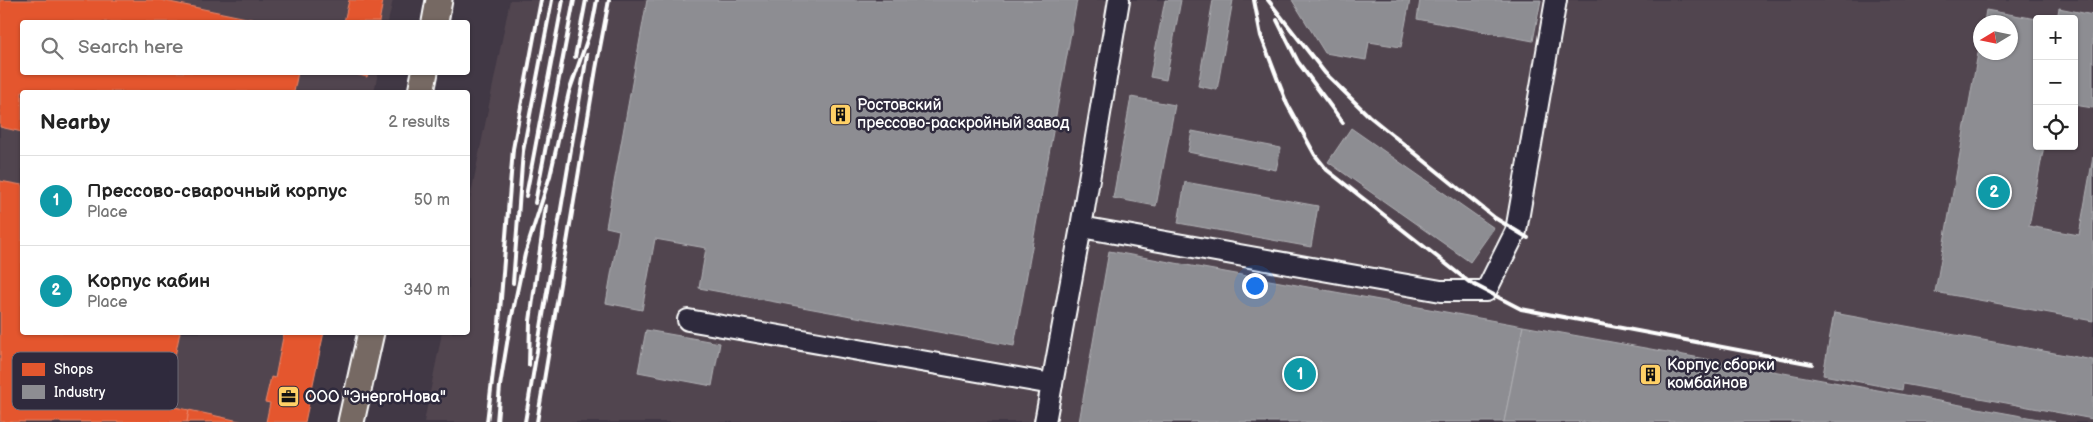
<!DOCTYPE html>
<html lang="en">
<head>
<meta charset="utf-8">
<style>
	body { margin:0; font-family:"Balsamiq Sans",sans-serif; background:#f6f6f6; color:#222 }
	.controls { position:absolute; right:15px; top:15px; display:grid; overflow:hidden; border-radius:5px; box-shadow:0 1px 4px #0004 }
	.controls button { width:45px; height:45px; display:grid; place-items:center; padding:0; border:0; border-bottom:1px solid #e0e0e0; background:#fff; color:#222; font:25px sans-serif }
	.compass { position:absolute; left:1973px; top:15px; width:45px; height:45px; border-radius:50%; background:#fff; box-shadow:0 1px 4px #0004; rotate:260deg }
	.you { position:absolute; left:1254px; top:285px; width:18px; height:18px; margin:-12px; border:4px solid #fff; border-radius:50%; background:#1a73e8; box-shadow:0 0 0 8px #1a73e833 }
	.badge { display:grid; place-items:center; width:32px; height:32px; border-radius:50%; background:#1a73e8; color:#fff; font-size:16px; font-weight:700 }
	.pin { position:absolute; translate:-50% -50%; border:2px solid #fff; box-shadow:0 1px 5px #0006 }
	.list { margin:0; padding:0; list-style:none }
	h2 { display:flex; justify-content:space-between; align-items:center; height:65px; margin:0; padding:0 20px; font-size:21px }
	h2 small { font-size:16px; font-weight:400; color:#767676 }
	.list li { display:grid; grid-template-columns:32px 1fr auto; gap:15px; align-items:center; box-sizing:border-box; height:90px; padding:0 20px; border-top:1px solid #e0e0e0 }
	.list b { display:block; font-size:19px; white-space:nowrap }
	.list p { margin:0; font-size:16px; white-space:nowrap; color:#767676 }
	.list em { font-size:16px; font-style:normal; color:#767676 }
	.icon { flex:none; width:28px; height:28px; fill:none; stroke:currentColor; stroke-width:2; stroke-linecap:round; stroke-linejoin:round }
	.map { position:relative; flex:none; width:2093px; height:422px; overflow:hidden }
	.search { position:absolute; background:#fff; box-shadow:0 1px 4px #0004; left:20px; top:20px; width:450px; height:55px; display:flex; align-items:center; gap:12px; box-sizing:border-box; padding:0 18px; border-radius:5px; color:#767676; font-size:19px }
	.panel { position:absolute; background:#fff; box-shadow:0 1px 4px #0004; left:20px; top:90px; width:450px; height:245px; border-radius:5px }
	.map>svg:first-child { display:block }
	.built { fill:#51454f; fill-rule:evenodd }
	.shops { fill:#e4572e; stroke:#ec896d }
	.industry { fill:#8d8d92; stroke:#afafb3 }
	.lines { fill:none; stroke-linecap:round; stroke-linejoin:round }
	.minor-casing { stroke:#fff; stroke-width:24 }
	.major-casing { stroke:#fff; stroke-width:29 }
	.minor { stroke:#2f2a3d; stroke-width:20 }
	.major { stroke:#766964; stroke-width:25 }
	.rail { stroke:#fff; stroke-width:4 }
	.labels { text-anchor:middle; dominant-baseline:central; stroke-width:5; stroke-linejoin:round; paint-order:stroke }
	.poi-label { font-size:16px; fill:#fff; stroke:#2f2a3d; text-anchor:start }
	.key { fill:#2f2a3d; stroke:#6d6a77; stroke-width:1 }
	.key-label { font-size:14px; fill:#fff }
</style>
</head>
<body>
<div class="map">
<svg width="2093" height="422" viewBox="0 0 2093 422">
	<rect width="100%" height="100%" fill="#413845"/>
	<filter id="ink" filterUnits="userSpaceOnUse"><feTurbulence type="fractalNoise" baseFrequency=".02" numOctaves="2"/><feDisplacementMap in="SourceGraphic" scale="10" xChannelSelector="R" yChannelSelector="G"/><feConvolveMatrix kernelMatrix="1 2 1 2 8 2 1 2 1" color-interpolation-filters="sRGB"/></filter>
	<g filter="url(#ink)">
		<g class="built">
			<polygon points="0,0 393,0 388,22 22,22 22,72 378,73 374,92 22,92 22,332 324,333 305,422 0,422"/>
			<path d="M510,0H2093V422H424L442,333L468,332V209ZM2037,19H2074V146H2037ZM1980,22H2010V52H1980Z"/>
		</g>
		<g class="shops">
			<polygon points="0,0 160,0 266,22 22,22 22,72 298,72 294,92 22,92 22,132 0,127"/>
			<polygon points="349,0 383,1 379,22 344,22"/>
			<polygon points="347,72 368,72 367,77"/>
			<polygon points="0,181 22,185 22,332 180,332 165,405 189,410 187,422 0,422"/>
			<polygon points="284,332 324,332 305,422 266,422 270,403 265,402 271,377 275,378"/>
			<polygon points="189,410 244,422 187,422"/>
		</g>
		<g class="industry">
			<polygon points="647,0 1077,0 1014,346 699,288 706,248 655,239 642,310 606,303 619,230 606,227"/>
			<polygon points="1165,0 1181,0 1166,80 1150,77"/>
			<polygon points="1213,0 1233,0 1217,90 1198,86"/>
			<polygon points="1292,0 1410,0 1401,47 1369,42 1366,60 1325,53"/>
			<polygon points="1420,0 1541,0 1533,41 1417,19"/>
			<polygon points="2059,8 2093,15 2093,108 2074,105 2074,19 2057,19"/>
			<polygon points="1986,10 2037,19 2037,146 2044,146 2029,226 2079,235 2093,157 2093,321 1935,292 1980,42 1980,52 2010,52 2010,22 1984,22"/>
			<polygon points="1131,97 1175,105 1156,206 1113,198"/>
			<polygon points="1351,128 1494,228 1470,262 1328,162"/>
			<polygon points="1192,131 1281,148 1276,170 1188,152"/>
			<polygon points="1185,182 1318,206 1311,247 1178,223"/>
			<polygon points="1109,251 1523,326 1504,422 1079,422"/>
			<polygon points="1834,313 2093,360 2093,419 1903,384 1902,390 1823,375"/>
			<polygon points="1523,326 2055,422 1504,422"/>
			<polygon points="646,330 720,343 712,386 638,372"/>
		</g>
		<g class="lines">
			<defs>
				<g id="minor">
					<polyline points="1081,227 1119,0"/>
					<polyline points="688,320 1052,384"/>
					<polyline points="1045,422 1081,227 1441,291 1486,291 1516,231 1556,0"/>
				</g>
				<g id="major">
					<polyline points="435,22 439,0"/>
					<polyline points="421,92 425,72"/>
					<polyline points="351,422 371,332"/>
				</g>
			</defs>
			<use href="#minor" class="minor-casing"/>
			<use href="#major" class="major-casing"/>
			<use href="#minor" class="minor"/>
			<use href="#major" class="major"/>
			<g class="rail">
				<polyline points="1254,0 1261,36 1287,104 1315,155 1327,170 1469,282 1521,309 1812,364"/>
				<polyline points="1268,0 1325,73 1369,116 1495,218 1528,238"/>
				<polyline points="1277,20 1298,62 1343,123"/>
				<polyline points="575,57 586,0"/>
				<polyline points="526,196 563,0"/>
				<polyline points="535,203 574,0"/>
				<polyline points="513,283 523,151 552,0"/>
				<polyline points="529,365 530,321 546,206"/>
				<polyline points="487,422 499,323 513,149 541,0"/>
				<polyline points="497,422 500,386 510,325 525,254 550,176 569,92 592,26 597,0"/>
				<polyline points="525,422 587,55"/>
				<polyline points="537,422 596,69 609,0"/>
			</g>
		</g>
	</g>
	<defs>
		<symbol id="building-square" viewBox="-11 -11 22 22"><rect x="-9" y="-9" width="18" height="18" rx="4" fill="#ffd166" stroke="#2f2a3d"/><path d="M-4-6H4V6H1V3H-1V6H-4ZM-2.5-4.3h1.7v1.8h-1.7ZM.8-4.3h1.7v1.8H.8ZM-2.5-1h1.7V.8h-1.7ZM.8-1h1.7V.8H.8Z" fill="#111"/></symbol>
		<symbol id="office-square" viewBox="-11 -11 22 22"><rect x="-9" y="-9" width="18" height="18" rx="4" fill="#ffd166" stroke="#2f2a3d"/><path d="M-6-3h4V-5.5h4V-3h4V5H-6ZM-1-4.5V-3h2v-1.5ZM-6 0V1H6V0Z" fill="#111"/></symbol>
	</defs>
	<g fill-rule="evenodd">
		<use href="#building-square" x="828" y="102" width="25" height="25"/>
		<use href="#building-square" x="1638" y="362" width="25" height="25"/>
		<use href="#office-square" x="276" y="384" width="25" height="25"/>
	</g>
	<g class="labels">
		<g class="poi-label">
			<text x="857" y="105">Ростовский<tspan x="857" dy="18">прессово-раскройный завод</tspan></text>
			<text x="1667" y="365">Корпус сборки<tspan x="1667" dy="18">комбайнов</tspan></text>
			<text x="305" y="397">ООО "ЭнергоНова"</text>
		</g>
	</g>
	<rect x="12" y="352" width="166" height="58" rx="8" class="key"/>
	<rect x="22" y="363" width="23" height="13" fill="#e4572e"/>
	<rect x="22" y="385" width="23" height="14" fill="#8d8d92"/>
	<g class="key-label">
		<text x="54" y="374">Shops</text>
		<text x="54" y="397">Industry</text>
	</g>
</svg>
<div class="controls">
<button>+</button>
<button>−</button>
<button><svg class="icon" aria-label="locate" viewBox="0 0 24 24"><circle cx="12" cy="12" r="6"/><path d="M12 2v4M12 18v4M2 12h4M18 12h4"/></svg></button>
</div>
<svg class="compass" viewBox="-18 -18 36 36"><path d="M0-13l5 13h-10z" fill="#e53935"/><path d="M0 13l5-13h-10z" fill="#767676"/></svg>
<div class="you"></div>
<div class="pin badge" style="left:1300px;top:374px;background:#0f9aa8">1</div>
<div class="pin badge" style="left:1994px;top:192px;background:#0f9aa8">2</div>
<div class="search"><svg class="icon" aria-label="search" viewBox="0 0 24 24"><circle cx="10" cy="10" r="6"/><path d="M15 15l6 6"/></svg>Search here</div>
<section class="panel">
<h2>Nearby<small>2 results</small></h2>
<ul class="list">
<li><span class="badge" style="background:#0f9aa8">1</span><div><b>Прессово-сварочный корпус</b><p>Place</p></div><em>50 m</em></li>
<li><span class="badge" style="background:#0f9aa8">2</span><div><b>Корпус кабин</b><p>Place</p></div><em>340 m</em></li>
</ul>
</section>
</div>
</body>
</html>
